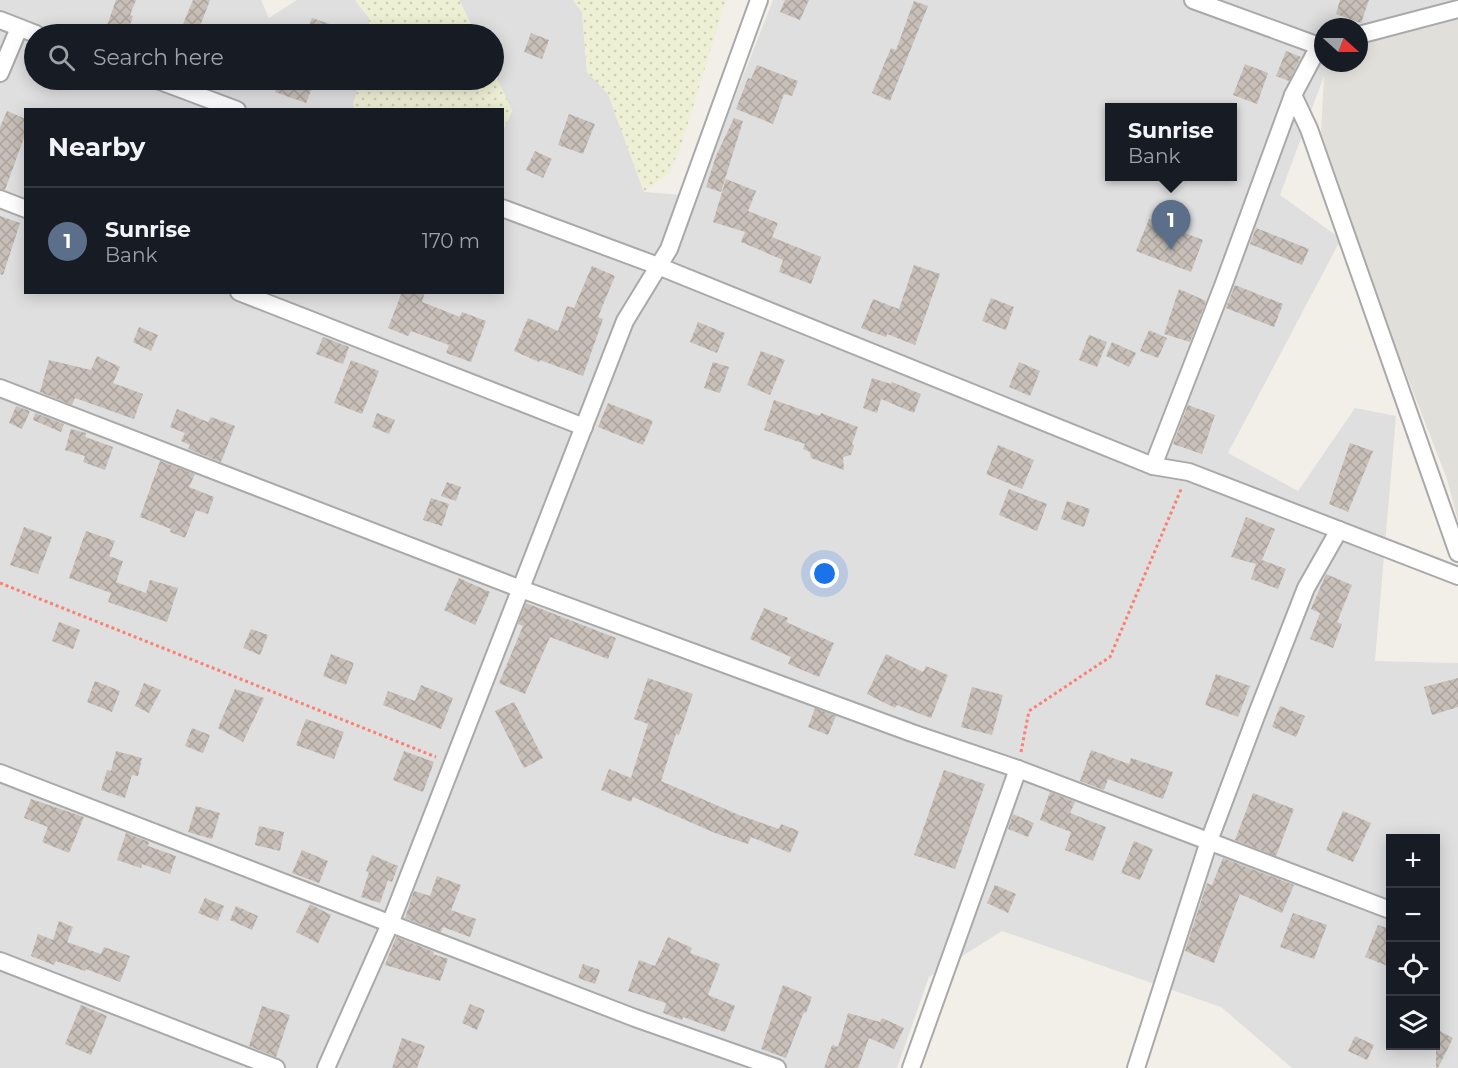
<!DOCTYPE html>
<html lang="en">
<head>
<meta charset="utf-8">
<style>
	body { margin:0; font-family:Montserrat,sans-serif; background:#242831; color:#f1f3f6 }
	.controls { position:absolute; right:18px; bottom:18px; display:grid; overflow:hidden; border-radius:0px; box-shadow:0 3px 15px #0003 }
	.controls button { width:54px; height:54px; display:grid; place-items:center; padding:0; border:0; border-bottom:2px solid #363941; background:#171b24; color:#f1f3f6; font:30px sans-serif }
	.compass { position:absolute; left:1314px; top:18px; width:54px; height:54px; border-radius:50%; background:#171b24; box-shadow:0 3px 15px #0003; rotate:111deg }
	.you { position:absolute; left:825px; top:574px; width:21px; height:21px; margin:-15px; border:4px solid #fff; border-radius:50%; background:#1a73e8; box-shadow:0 0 0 9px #1a73e833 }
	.badge { display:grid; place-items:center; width:39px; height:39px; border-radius:50%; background:#b45309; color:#fff; font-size:20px; font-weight:700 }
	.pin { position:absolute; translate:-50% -50px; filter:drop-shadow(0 2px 3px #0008) }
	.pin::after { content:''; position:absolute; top:32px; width:21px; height:18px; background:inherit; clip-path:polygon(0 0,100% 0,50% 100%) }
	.popup { position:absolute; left:1105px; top:103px; width:132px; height:78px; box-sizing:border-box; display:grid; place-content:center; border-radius:0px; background:#171b24; filter:drop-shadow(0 2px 4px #0005); font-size:20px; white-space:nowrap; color:#9ea1a6 }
	.popup b { font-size:22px; color:#f1f3f6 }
	.popup::after { content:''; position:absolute; left:50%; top:100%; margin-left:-12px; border:12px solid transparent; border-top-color:#171b24 }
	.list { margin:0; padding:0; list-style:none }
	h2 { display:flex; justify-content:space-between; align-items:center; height:78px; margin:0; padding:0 24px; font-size:26px }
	h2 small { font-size:20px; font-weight:400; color:#9ea1a6 }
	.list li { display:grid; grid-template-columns:39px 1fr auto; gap:18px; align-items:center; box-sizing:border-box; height:108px; padding:0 24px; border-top:2px solid #363941 }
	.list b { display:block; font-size:22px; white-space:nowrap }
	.list p { margin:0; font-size:20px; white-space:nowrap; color:#9ea1a6 }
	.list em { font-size:20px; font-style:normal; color:#9ea1a6 }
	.icon { flex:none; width:33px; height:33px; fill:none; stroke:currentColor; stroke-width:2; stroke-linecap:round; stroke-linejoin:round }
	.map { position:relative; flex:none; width:1458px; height:1068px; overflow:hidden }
	.search { position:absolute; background:#171b24; box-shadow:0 3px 15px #0003; left:24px; top:24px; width:480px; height:66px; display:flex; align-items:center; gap:15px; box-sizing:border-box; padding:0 21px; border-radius:33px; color:#9ea1a6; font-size:22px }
	.panel { position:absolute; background:#171b24; box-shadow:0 3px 15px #0003; left:24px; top:108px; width:480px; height:186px; border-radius:0px }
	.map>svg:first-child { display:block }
	.residential { fill:#e0dfdf; fill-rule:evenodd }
	.airport { fill:#e1dfda }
	.farmland { fill:url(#farmland-dots) }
	.building { fill:url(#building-cross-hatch) }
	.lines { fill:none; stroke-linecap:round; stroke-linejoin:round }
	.street-casing { stroke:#a9a9a9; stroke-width:20 }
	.path { stroke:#fa8072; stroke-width:3; stroke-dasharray:3 3; stroke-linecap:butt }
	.street { stroke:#fff; stroke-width:16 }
</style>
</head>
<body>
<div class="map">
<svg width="1458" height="1068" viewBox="0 0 1458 1068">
	<defs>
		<pattern id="farmland-dots" width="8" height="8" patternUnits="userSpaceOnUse" patternTransform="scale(1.5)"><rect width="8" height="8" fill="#eef0d5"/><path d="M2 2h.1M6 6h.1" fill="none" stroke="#ccceb7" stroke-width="1.8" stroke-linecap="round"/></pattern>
		<pattern id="building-cross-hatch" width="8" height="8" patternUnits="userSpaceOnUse" patternTransform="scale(1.5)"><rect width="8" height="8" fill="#c7bfb8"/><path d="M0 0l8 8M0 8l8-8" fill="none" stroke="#aba49e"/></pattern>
	</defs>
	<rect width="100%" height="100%" fill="#f2efe9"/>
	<path class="residential" d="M0,0H261L269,18L297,0H355L369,18V34H34V80H360L353,105L356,109L26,110V292H502L503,131L512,111L494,72V34H476L459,0H573L582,12L587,72L608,94L644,192L696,196L773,0H1458V60L1324,76L1280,195L1341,239L1228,453L1298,491L1355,408L1396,416L1375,661L1458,663V1068H1292L1221,1007L1002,931L929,977L897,1068H0ZM1323,27H1359V63H1323ZM1110,107H1232V176H1110ZM1390,838H1436V1046H1390Z"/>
	<polygon class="airport" points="1458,22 1458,521 1447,479 1320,152 1324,76 1327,63 1359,63 1359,38"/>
	<g class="farmland">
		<polygon points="355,0 459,0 476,34 369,34 369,18"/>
		<polygon points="573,0 726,0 681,146 669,173 644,192 608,94 587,72 582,12"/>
		<polygon points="494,72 512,111 503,131 502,110 356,110 353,105 360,80 494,80"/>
	</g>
	<g class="building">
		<polygon points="116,0 136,0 130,15 133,16 127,34 104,34"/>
		<polygon points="193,0 210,0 197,34 179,34"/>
		<polygon points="785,0 809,0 800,20 780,12"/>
		<polygon points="1340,0 1369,0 1361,23 1336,14"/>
		<polygon points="914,1 928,6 890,101 872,93 891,48 896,50"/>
		<polygon points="312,18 353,32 352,34 306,34"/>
		<polygon points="531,33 549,40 542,59 524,52"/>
		<polygon points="1286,51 1301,57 1289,81 1276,76"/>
		<polygon points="1245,64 1268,73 1257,104 1233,95"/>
		<polygon points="757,65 798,81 792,96 784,94 773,124 736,109 748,78 751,79"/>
		<polygon points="280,80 315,80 306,103 275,92"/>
		<polygon points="7,111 26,119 26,132 5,190 0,189 0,127"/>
		<polygon points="569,114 595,124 583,154 558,145"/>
		<polygon points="734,118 743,121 721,192 706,187 716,156"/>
		<polygon points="535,151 552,159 543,178 526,170"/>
		<polygon points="726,179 756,191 748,211 778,223 772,237 821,257 811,284 779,272 783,260 741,242 745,232 713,222"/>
		<polygon points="0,216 20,223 3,275 0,274"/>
		<polygon points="1149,219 1203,240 1191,272 1136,251"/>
		<polygon points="1256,228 1309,249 1302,265 1250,244"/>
		<polygon points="914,265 940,274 915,345 887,334 886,337 861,328 873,299 899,309"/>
		<polygon points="592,266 615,276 598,317 603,319 583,376 540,360 539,362 514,351 528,318 558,331 567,306 574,308"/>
		<polygon points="1235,285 1283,304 1274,327 1226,308"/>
		<polygon points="1179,289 1206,301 1190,342 1164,334"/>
		<polygon points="402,292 425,292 422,302 460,317 462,312 486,321 471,362 446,353 449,345 411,331 408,336 388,328"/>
		<polygon points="991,298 1014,307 1006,330 982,321"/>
		<polygon points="698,322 725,333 717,353 690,342"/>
		<polygon points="139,327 158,335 151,351 133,342"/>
		<polygon points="1149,330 1167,338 1158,358 1140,351"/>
		<polygon points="1089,335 1107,342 1097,367 1079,360"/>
		<polygon points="323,337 349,347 343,364 316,354"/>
		<polygon points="1112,342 1136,353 1129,367 1106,356"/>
		<polygon points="761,351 785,360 770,395 747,385"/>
		<polygon points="97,356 120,367 113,383 143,394 134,419 75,398 72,405 40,392 49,360 91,370"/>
		<polygon points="351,360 379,371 362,414 334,403"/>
		<polygon points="713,362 729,367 720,393 704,388"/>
		<polygon points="1019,362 1040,371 1030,396 1009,387"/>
		<polygon points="872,378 891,384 892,382 921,394 914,413 881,399 877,413 863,408"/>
		<polygon points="774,400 820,416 821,413 858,427 852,444 854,446 851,455 843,457 844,470 811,458 810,452 803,449 805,444 764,430"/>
		<polygon points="608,403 653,421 643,445 598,427"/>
		<polygon points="1188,405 1215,415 1202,454 1173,444"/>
		<polygon points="16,406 30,411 22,429 9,423"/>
		<polygon points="177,409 208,422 211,417 235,426 221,462 188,449 190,445 181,441 185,433 170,427"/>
		<polygon points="35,413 64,424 61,432 33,420"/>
		<polygon points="377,413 395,420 389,434 372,427"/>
		<polygon points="71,429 86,433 85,437 113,447 105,470 83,462 85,456 65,450"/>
		<polygon points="1350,443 1373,451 1348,512 1329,504"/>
		<polygon points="998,445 1034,460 1022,489 986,474"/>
		<polygon points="160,461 195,474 189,487 214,497 208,514 196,510 185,538 170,532 171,529 140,517"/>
		<polygon points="447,482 461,487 456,501 441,496"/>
		<polygon points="1009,489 1047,504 1037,531 999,515"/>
		<polygon points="431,498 449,504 442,526 423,520"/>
		<polygon points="1067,501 1090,509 1084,527 1061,519"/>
		<polygon points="1246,517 1275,529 1262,560 1286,569 1278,589 1251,579 1256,564 1231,557"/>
		<polygon points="24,527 52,537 38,574 10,565"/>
		<polygon points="86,531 115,541 109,556 123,561 116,582 146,593 150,580 178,588 167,622 108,602 111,593 69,578"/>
		<polygon points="1326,574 1352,585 1337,622 1342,624 1333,648 1310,639 1320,613 1311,609"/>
		<polygon points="459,578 490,592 475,625 444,610"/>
		<polygon points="526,603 616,638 608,659 550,637 525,694 499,683 523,626 518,624"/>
		<polygon points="764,608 788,618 786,622 834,643 819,677 788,664 791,657 750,639"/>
		<polygon points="59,622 80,630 73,649 52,641"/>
		<polygon points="251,629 268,635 260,655 243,648"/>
		<polygon points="331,654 354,663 346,685 323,676"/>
		<polygon points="886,654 923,672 926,666 948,675 931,718 897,705 895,708 867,694"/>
		<polygon points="1216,674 1250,686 1238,717 1205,705"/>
		<polygon points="648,678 693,694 679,735 676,734 661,781 739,815 779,829 781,824 799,831 790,853 751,837 748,844 715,833 633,797 631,802 601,790 609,769 631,778 648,724 634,719"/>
		<polygon points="1458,678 1458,707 1432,715 1424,687"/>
		<polygon points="95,681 120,691 112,712 87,702"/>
		<polygon points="144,683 161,690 149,713 135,706"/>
		<polygon points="421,685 453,698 441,729 383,705 388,691 415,701"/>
		<polygon points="972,687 1003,695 992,735 961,727"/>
		<polygon points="235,689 264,698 243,742 218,728"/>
		<polygon points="514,702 543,758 524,768 495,711"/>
		<polygon points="1280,706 1305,716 1296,737 1272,727"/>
		<polygon points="815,708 836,716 828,735 808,727"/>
		<polygon points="306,719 344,732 334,759 296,745"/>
		<polygon points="192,728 210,735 203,753 185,746"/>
		<polygon points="1091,750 1129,764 1131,758 1173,772 1163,799 1108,779 1104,790 1080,781"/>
		<polygon points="116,751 142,758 138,776 132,775 125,798 101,790 107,770 111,771"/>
		<polygon points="404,751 434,762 423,792 393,780"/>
		<polygon points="944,770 985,784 955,869 914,855"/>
		<polygon points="1050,792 1075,802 1070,813 1106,827 1093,861 1065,850 1071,832 1040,820"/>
		<polygon points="1253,793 1294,809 1276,856 1235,840"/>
		<polygon points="31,799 84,817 69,853 42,842 48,827 24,818"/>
		<polygon points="196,806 220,813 212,839 188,832"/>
		<polygon points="1343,811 1371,823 1353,862 1326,850"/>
		<polygon points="1013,814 1034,823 1028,837 1008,829"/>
		<polygon points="259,826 284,832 280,851 255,845"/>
		<polygon points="126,833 149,842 148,846 176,856 170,874 142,864 141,868 117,860"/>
		<polygon points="1134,841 1153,849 1140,880 1121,873"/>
		<polygon points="302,850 328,861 319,883 292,873"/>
		<polygon points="372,855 398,866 392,882 388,880 380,903 361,897 369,872 366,871"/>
		<polygon points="1223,858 1294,885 1282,913 1240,894 1214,963 1185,951 1207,883 1212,885"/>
		<polygon points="437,876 461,885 451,910 476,919 470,937 443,927 441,932 405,918 414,891 430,896"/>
		<polygon points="995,885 1016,894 1008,913 987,903"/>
		<polygon points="205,898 224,906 218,921 198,913"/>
		<polygon points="310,904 331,915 318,943 296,932"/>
		<polygon points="236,906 258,916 252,930 230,920"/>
		<polygon points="1293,913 1327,925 1314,959 1280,947"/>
		<polygon points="59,921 73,927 67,942 101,954 104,947 130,956 120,982 86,969 85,971 56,961 54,965 31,956 38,934 53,940"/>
		<polygon points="1378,925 1390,929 1390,967 1365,957"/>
		<polygon points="396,937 434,952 433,954 448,959 440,981 385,965"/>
		<polygon points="668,937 692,948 690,953 720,964 708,995 735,1006 725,1032 683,1017 682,1020 663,1013 666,1003 628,991 639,960 655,966"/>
		<polygon points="583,964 600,970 595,984 578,978"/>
		<polygon points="783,985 812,997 806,1013 804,1012 786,1058 761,1049"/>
		<polygon points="470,1004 485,1010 477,1030 462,1023"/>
		<polygon points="81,1005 107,1016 91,1055 65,1044"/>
		<polygon points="262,1006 290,1015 276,1057 249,1046"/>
		<polygon points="848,1013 880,1022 882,1018 904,1028 894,1049 869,1038 858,1068 824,1068 832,1045 838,1047"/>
		<polygon points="1436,1029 1453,1038 1438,1068 1436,1068"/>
		<polygon points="1355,1036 1374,1045 1367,1060 1348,1051"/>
		<polygon points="402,1038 425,1046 417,1068 392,1068"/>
	</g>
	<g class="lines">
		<defs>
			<g id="street">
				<polyline points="1193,0 1319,46"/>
				<polyline points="0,20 36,34"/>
				<polyline points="1359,35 1458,9"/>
				<polyline points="0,73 19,28"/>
				<polyline points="157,80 237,110"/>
				<polyline points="1293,95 1309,129 1458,553"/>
				<polyline points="0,199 26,209"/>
				<polyline points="502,208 658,266 1153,466 1189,472 1458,576"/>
				<polyline points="239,292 584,427"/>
				<polyline points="0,388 521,589 912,733 1018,769 1390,910"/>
				<polyline points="1153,466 1223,286 1293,95 1319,46 1323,45"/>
				<polyline points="0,773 635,1018 777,1068"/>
				<polyline points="0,961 276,1068"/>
				<polyline points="326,1068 390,924 625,321 669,249 759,0"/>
				<polyline points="911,1068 1018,769"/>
				<polyline points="1136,1068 1209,841 1256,716 1306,588 1339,530"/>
			</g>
		</defs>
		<use href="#street" class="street-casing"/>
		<g class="path">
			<polyline points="0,583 436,757"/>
			<polyline points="1021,752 1029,711 1110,657 1182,487"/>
		</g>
		<use href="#street" class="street"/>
	</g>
</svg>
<div class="controls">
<button>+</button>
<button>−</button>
<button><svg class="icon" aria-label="locate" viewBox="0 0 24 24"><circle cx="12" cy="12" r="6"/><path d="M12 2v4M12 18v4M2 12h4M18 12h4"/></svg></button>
<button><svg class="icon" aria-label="layers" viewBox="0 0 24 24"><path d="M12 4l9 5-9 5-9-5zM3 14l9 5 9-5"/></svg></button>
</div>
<svg class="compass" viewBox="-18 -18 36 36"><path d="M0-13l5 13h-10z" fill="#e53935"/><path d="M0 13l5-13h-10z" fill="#9ea1a6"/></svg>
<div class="you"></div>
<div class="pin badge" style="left:1171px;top:250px;background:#5c6f8a">1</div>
<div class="popup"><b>Sunrise</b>Bank</div>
<div class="search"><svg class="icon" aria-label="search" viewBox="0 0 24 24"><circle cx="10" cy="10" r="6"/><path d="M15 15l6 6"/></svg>Search here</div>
<section class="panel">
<h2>Nearby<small></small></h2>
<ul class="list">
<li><span class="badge" style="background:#5c6f8a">1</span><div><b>Sunrise</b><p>Bank</p></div><em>170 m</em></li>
</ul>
</section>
</div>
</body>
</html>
